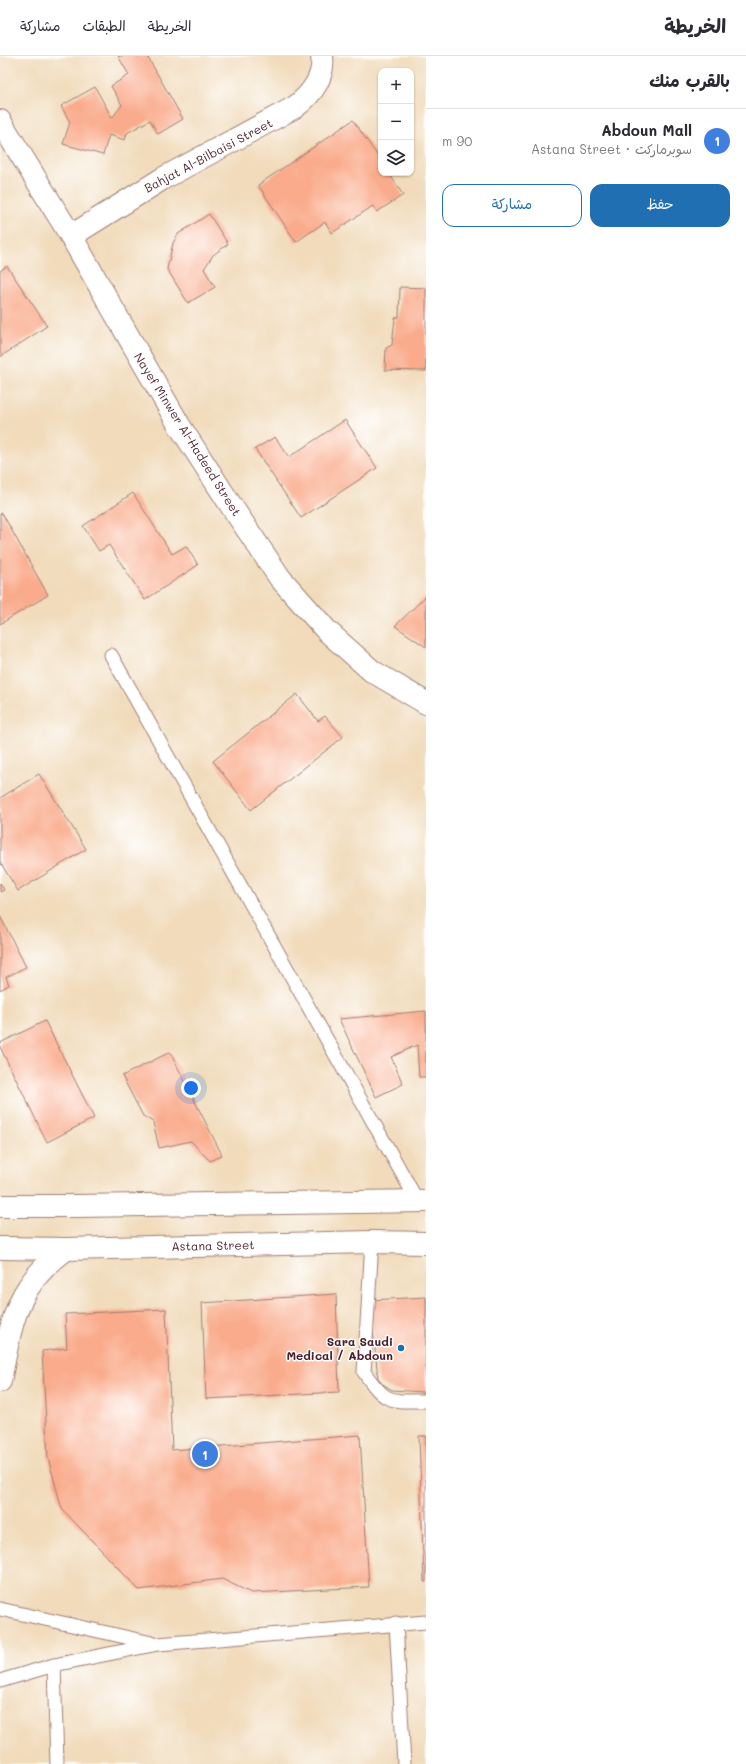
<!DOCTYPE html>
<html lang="ar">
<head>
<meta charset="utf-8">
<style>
	body { margin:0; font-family:Mali,"Playpen Sans Arabic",sans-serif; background:#f7f7f7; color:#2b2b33; direction:rtl }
	.controls { position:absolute; right:12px; top:12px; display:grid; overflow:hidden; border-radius:8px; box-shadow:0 1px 3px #0004 }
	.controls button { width:36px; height:36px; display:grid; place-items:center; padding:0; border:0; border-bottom:1px solid #e1e1e2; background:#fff; color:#2b2b33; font:20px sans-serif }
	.you { position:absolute; left:191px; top:1032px; width:14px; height:14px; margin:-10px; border:3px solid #fff; border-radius:50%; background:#1a73e8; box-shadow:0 0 0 6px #1a73e833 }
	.badge { display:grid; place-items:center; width:26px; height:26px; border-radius:50%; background:#1f6fb2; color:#fff; font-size:13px; font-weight:700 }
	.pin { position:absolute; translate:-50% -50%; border:2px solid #fff; box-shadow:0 1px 4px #0006 }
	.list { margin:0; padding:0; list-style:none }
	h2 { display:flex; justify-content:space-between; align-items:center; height:52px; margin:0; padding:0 16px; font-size:17px }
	h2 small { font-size:13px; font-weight:400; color:#7c7c81 }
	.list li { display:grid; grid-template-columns:26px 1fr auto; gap:12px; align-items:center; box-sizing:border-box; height:64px; padding:0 16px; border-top:1px solid #e1e1e2 }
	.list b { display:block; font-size:15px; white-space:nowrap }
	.list p { margin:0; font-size:13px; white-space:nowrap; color:#7c7c81 }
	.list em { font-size:13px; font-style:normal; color:#7c7c81 }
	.actions { display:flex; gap:8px; padding:12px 16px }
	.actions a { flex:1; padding:9px 0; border:1px solid #1f6fb2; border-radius:12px; text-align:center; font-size:14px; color:#1f6fb2 }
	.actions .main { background:#1f6fb2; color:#fff }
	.icon { flex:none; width:22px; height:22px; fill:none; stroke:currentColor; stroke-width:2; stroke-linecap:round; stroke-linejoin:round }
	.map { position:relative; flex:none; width:426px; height:1708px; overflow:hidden; direction:ltr }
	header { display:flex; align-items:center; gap:24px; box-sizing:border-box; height:56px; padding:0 20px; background:#fff; border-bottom:1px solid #e1e1e2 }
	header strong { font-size:19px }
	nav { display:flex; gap:22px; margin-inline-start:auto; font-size:14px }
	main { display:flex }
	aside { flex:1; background:#fff }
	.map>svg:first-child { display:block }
	.building { fill:#f9ab8b }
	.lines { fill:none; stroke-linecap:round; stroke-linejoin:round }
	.service-casing { stroke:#9e7d73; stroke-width:15 }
	.minor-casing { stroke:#9e7d73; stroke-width:24 }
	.tertiary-casing { stroke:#9e7d73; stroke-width:24 }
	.service { stroke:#fff; stroke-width:13 }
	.minor { stroke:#fff; stroke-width:22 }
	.tertiary { stroke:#fff; stroke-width:22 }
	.poi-dot { fill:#1f6fb2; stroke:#fff; stroke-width:1.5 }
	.labels { text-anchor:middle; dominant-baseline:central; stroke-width:3; stroke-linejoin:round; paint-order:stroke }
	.street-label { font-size:12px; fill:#4a1f2b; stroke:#fff }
	.poi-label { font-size:12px; font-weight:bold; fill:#4a1f2b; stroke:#fff; text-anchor:end }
</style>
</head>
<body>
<header>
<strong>الخريطة</strong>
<nav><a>الخريطة</a><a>الطبقات</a><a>مشاركة</a></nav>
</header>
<main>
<aside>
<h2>بالقرب منك<small></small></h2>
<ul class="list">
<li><span class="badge" style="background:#3f7fe0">1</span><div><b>Abdoun Mall</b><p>سوبرماركت · Astana Street</p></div><em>90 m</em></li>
</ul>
<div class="actions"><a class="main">حفظ</a><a>مشاركة</a></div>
</aside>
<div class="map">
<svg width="426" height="1708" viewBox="0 0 426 1708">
	<rect width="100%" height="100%" fill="#fff"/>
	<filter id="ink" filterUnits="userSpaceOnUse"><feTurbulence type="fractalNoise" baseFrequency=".025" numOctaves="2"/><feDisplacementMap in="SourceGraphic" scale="8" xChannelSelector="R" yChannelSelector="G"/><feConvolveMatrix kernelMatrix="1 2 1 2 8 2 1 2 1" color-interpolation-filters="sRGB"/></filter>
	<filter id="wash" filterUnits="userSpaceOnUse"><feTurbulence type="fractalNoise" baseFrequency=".012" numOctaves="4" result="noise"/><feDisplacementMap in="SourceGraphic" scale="16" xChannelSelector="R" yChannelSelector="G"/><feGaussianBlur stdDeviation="0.9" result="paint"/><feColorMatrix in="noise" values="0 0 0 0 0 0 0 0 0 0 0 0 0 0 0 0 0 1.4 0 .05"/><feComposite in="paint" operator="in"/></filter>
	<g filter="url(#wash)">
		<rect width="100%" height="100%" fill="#f1dbbb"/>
		<g id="blocks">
			<g class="building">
				<polygon points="118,0 147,0 183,63 158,78 150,64 127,77 125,84 109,79 103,99 63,88 70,66 61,50 95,31 112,62 122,49 111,30 129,19"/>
				<polygon points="353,64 381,105 381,117 389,117 403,139 377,156 373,150 332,177 325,166 296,186 258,129"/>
				<polygon points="209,158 228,188 213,199 204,213 215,231 188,247 167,213 173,187 178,178"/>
				<polygon points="7,210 47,270 0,301 0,215"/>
				<polygon points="400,231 426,232 426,315 385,314 386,292 392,289 395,262 399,261"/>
				<polygon points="345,364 377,412 301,462 255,393 275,381 289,401"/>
				<polygon points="133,437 172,498 186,490 198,509 145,544 109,489 99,495 83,470"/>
				<polygon points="2,457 48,539 0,568 0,458"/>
				<polygon points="426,540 426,591 395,570"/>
				<polygon points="297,638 318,665 325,660 343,681 251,754 213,705"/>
				<polygon points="39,718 86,793 18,835 0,806 0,742"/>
				<polygon points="0,827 4,834 0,836"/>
				<polygon points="0,860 26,911 6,921 9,929 0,934"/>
				<polygon points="426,955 426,1021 419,1021 417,989 391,1001 403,1028 376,1041 339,963"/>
				<polygon points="45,965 94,1062 47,1086 0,991 0,987"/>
				<polygon points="170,996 222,1099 210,1105 191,1085 159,1092 153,1066 143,1060 122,1020"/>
				<polygon points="336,1238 339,1336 206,1343 202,1247"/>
				<polygon points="426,1241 426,1343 424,1344 423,1336 392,1334 381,1327 378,1322 370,1244"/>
				<polygon points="166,1253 172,1394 360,1379 369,1531 251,1537 222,1523 139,1534 62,1453 48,1402 42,1295 67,1292 65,1258"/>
				<polygon points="419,1380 426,1380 426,1526 424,1526"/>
			</g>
		</g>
	</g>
	<g filter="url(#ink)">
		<use href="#blocks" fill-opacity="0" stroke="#9e7d73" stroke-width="1"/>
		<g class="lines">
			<defs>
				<g id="service">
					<polyline points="111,599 418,1146"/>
					<path d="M372,1186L364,1316C386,1348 389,1345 426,1345"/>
					<polyline points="0,1553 152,1587"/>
					<polyline points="396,1567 404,1708"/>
					<polyline points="54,1609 57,1708"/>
					<polyline points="0,1625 54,1609 158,1588 426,1566"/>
				</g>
				<g id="minor">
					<polyline points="0,65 71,180 179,369 230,448 280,522 327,575 372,615 426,647"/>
					<path d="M71,180L162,123L295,51C311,39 325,21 322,0"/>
					<path d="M0,1325C12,1266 14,1231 66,1193"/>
				</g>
				<g id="tertiary">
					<polyline points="0,1150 77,1150 426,1145"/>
					<polyline points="0,1192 66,1193 372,1186 426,1187"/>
				</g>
			</defs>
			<use href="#service" class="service-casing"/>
			<use href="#minor" class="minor-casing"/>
			<use href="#tertiary" class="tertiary-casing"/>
			<use href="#service" class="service"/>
			<use href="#minor" class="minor"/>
			<use href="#tertiary" class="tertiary"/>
		</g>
	</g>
	<circle class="poi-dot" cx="401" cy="1292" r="4"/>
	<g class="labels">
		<g class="street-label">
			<text transform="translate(208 99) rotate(-28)">Bahjat Al-Bilbaisi Street</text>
			<text transform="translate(188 378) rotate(58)">Nayef Minwer Al-Hadeed Street</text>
			<text transform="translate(213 1189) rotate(-1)">Astana Street</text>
		</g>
		<g class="poi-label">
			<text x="393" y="1285">Sara Saudi<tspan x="393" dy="14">Medical / Abdoun</tspan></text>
		</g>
	</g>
</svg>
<div class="controls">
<button>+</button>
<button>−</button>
<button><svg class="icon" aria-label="layers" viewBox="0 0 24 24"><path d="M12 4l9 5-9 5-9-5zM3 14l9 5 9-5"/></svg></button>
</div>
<div class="you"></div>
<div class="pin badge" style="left:205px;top:1398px;background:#3f7fe0">1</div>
</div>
</main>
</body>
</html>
